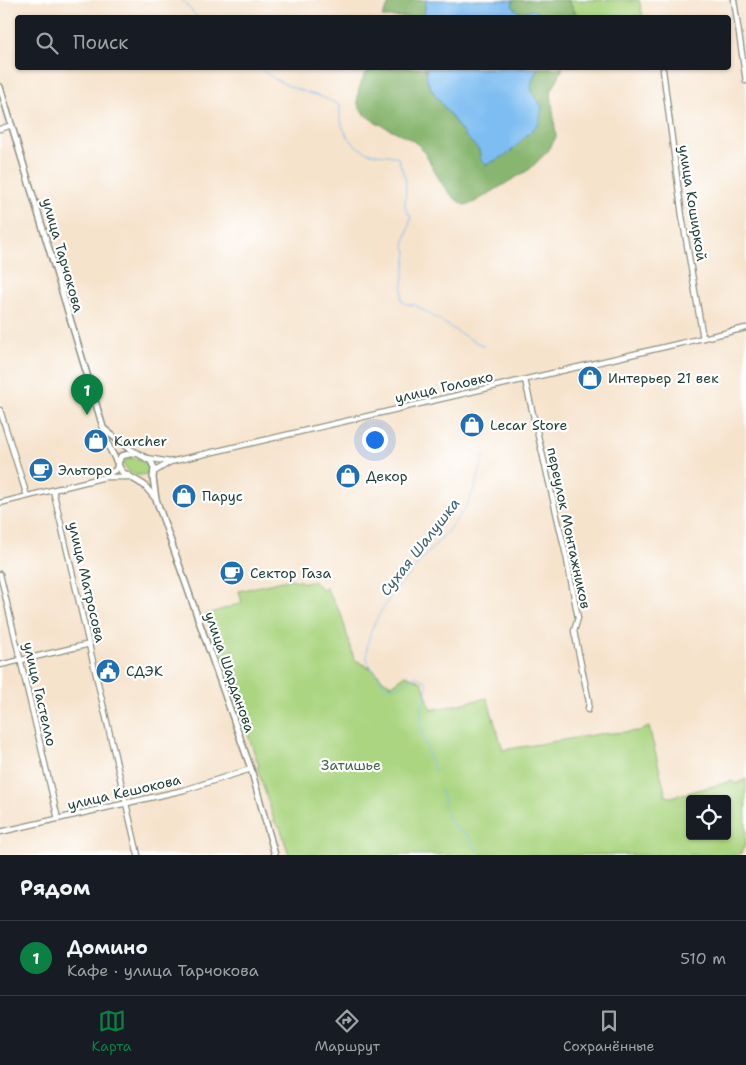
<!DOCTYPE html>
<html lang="ru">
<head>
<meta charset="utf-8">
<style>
	body { margin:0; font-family:"Shantell Sans",sans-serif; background:#20242c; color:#f1f3f6 }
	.controls { position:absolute; right:15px; bottom:15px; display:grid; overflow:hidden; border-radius:5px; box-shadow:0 1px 4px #0004 }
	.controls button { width:45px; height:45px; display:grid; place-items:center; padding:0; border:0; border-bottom:1px solid #363941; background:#171b24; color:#f1f3f6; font:25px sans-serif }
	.you { position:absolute; left:374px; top:439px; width:18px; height:18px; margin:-12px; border:4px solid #fff; border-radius:50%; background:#1a73e8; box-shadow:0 0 0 8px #1a73e833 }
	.badge { display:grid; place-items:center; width:32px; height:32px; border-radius:50%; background:#0b8043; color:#fff; font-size:16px; font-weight:700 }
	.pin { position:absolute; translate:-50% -41px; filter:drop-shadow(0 1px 2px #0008) }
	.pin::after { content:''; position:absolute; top:26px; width:18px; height:15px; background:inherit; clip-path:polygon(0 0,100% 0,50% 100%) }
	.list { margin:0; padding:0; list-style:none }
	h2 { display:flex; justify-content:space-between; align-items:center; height:65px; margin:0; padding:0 20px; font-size:21px }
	h2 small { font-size:16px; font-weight:400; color:#9ea1a6 }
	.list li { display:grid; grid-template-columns:32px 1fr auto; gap:15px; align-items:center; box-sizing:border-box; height:75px; padding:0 20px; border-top:1px solid #363941 }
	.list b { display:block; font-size:19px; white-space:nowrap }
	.list p { margin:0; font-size:16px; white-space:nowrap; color:#9ea1a6 }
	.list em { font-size:16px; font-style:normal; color:#9ea1a6 }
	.icon { flex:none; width:28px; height:28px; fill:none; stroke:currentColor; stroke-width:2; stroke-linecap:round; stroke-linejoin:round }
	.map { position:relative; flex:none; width:746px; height:855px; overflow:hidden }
	.search { position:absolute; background:#171b24; box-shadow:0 1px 4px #0004; left:15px; right:15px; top:15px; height:55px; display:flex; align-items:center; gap:12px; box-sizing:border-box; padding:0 18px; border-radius:5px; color:#9ea1a6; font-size:19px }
	.sheet { height:140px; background:#171b24 }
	nav { display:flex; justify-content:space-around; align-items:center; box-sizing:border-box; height:70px; border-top:1px solid #363941; background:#171b24; font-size:14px; color:#9ea1a6 }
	nav a { display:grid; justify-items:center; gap:2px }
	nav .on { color:#0b8043 }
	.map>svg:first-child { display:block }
	.green { fill:#abd581; stroke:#65895a; fill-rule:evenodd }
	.forest { fill:#88b66f; stroke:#547a52 }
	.water { fill:#7ebdf2; stroke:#4e7d93 }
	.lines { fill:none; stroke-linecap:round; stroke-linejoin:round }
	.stream { stroke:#7ebdf2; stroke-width:1 }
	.minor-casing { stroke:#8a9080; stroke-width:7 }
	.major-casing { stroke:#8a9080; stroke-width:8 }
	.minor { stroke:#fff; stroke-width:4.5 }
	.major { stroke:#fff; stroke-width:5 }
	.labels { text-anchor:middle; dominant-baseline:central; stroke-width:4.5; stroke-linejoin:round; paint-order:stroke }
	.street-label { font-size:14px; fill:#1f3d34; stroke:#fff }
	.poi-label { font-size:14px; fill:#1f3d34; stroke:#fff; text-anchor:start }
	.park-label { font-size:14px; fill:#426347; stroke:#fff }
	.water-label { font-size:15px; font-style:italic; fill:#3c636d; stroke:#fff }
</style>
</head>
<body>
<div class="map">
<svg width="746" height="855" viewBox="0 0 746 855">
	<rect width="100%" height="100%" fill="#fff"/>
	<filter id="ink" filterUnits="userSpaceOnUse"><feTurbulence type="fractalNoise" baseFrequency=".02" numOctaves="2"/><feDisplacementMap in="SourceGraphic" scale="10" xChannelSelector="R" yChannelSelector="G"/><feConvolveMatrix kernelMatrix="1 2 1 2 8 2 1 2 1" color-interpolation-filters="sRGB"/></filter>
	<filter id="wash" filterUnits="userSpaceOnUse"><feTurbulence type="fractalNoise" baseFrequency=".0096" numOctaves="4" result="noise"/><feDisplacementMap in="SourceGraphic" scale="20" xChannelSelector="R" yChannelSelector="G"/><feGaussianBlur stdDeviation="1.12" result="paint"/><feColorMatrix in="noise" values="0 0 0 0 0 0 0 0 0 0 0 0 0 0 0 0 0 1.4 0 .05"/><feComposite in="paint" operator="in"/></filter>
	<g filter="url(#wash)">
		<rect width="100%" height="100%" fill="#f6e3cc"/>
		<g class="green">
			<polygon points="568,0 639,0 643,17 578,17"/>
			<path d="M128,458C138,457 145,461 150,469L148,473C138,478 127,474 123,463Z"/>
			<path d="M291,579L306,583L313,581L322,589L326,588L341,614L354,659L375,671L384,681L392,685L406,675L422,682L431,710L487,698L503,750L599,734L639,731L649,727L666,796L671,797L732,781L736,784L746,779V843L740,855H289L280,827L275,823L257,767L259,766L205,615L242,603L239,591ZM690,799H727V836H690Z"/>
		</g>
		<g class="forest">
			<polygon points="391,0 426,0 424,17 382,17"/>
			<polygon points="513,0 568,0 578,17 543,17 542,14 532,10 520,13 512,6"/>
			<path d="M368,68H426L427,80L432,90L465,136L479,150L481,160L486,165L508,154L542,106C528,92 529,85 538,68H563L551,92L556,137L548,151L530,169L473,203L464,205C438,189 437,169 420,147C408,132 363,124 358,104C355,92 364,78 368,68Z"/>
		</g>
		<g class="water">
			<polygon points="426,0 513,0 512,6 520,13 532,10 542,14 543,17 424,17"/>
			<path d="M426,68H538C529,85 528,92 542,106L539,123L508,154L486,165L481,160L479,150L465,136L432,90L427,80Z"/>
		</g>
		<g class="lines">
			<g class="stream">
				<polyline points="182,0 198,18"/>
				<path d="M259,68C268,75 277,81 289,86C306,94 324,95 340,106C338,126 350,147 370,153C380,156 389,153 398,158L406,181L405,207L411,218L404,245L407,251L401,299L405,304L415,305L468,338L484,346"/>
				<path d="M435,772C428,752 420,733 421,711C422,700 429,692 426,681L415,676L396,687L385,686C380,678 368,667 367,657C362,611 436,550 461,514C475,495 478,475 485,454"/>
				<polyline points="441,791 448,817 456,829 468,835 479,855"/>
			</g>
		</g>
	</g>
	<g filter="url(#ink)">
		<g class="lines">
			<defs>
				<g id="minor">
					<polyline points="734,0 746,81"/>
					<polyline points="663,70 682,216 703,338"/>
					<polyline points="0,129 12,125"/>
					<polyline points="525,380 566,555 578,618 574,631 589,702 588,710"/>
					<polyline points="0,410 27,496"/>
					<polyline points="147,458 170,462"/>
					<polyline points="154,472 170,462 746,328"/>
					<polyline points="106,476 118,468"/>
					<polyline points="53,490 138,855"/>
					<polyline points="0,503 105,477 128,477"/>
					<polyline points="0,574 58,819"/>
					<polyline points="0,665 90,644"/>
					<polyline points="0,832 184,790 251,769"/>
				</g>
				<g id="major">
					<polyline points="0,87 109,447 122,472 144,485 156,499"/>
					<polyline points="104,429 128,448 151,461 154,468 153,478 156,499 251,769 275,855"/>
					<polyline points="117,466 121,456 134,453"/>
				</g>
			</defs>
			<use href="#minor" class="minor-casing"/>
			<use href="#major" class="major-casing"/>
			<use href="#minor" class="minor"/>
			<use href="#major" class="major"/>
		</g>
	</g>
	<defs>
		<symbol id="shop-disc" viewBox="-11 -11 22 22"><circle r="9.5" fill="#1f6fb2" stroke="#fff"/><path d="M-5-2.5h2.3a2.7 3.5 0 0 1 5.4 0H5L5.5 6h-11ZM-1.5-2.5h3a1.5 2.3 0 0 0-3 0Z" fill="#fff"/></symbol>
		<symbol id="cafe-disc" viewBox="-11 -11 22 22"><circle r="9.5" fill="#1f6fb2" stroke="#fff"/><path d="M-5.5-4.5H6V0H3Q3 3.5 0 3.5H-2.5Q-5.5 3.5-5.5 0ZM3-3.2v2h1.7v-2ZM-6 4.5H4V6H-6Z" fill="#fff"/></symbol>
		<symbol id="civic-disc" viewBox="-11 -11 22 22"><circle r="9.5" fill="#1f6fb2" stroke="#fff"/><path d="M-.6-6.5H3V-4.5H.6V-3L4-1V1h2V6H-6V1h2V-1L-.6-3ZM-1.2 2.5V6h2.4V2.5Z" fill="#fff"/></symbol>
	</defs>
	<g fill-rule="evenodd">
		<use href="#shop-disc" x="576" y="364" width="28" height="28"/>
		<use href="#shop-disc" x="458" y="411" width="28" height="28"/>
		<use href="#shop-disc" x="82" y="427" width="28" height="28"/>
		<use href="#cafe-disc" x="27" y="456" width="28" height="28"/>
		<use href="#shop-disc" x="334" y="462" width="28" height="28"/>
		<use href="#shop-disc" x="170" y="482" width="28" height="28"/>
		<use href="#cafe-disc" x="218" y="559" width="28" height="28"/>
		<use href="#civic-disc" x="94" y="657" width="28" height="28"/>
	</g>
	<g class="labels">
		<g class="street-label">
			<text transform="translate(693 203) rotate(81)">улица Коширкой</text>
			<text transform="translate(63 255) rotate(74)">улица Тарчокова</text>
			<text transform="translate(444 387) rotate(-13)">улица Головко</text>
			<text transform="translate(569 528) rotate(78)">переулок Монтажников</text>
			<text transform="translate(87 582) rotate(77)">улица Матросова</text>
			<text transform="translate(230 672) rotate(71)">улица Шарданова</text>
			<text transform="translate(40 694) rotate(77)">улица Гастелло</text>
			<text transform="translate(124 792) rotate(-13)">улица Кешокова</text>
		</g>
		<g class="poi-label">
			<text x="608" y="378">Интерьер 21 век</text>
			<text x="490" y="425">Lecar Store</text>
			<text x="114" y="441">Kаrcher</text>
			<text x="58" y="470">Эльторо</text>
			<text x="366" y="476">Декор</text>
			<text x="202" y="496">Парус</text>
			<text x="250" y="573">Сектор Газа</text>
			<text x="126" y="671">СДЭК</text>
		</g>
		<g class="park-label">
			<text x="351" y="765">Затишье</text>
		</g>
		<g class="water-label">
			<text transform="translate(420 547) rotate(-52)">Сухая Шалушка</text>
		</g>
	</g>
</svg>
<div class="controls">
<button><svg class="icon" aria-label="locate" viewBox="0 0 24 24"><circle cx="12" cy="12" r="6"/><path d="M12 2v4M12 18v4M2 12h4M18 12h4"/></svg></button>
</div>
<div class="you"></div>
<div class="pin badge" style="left:87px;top:415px">1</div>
<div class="search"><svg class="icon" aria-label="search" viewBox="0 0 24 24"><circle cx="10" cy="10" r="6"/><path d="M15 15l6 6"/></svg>Поиск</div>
</div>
<section class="sheet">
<h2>Рядом<small></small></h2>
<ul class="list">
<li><span class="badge">1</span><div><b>Домино</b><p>Кафе · улица Тарчокова</p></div><em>510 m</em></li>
</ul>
</section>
<nav>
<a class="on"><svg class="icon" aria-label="map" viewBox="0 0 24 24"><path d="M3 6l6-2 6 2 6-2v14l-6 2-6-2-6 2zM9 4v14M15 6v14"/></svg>Карта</a>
<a><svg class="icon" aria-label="directions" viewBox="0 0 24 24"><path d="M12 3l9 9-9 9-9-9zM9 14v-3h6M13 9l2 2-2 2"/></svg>Маршрут</a>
<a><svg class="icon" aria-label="saved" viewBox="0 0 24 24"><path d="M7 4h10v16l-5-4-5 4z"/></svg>Сохранённые</a>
</nav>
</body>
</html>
